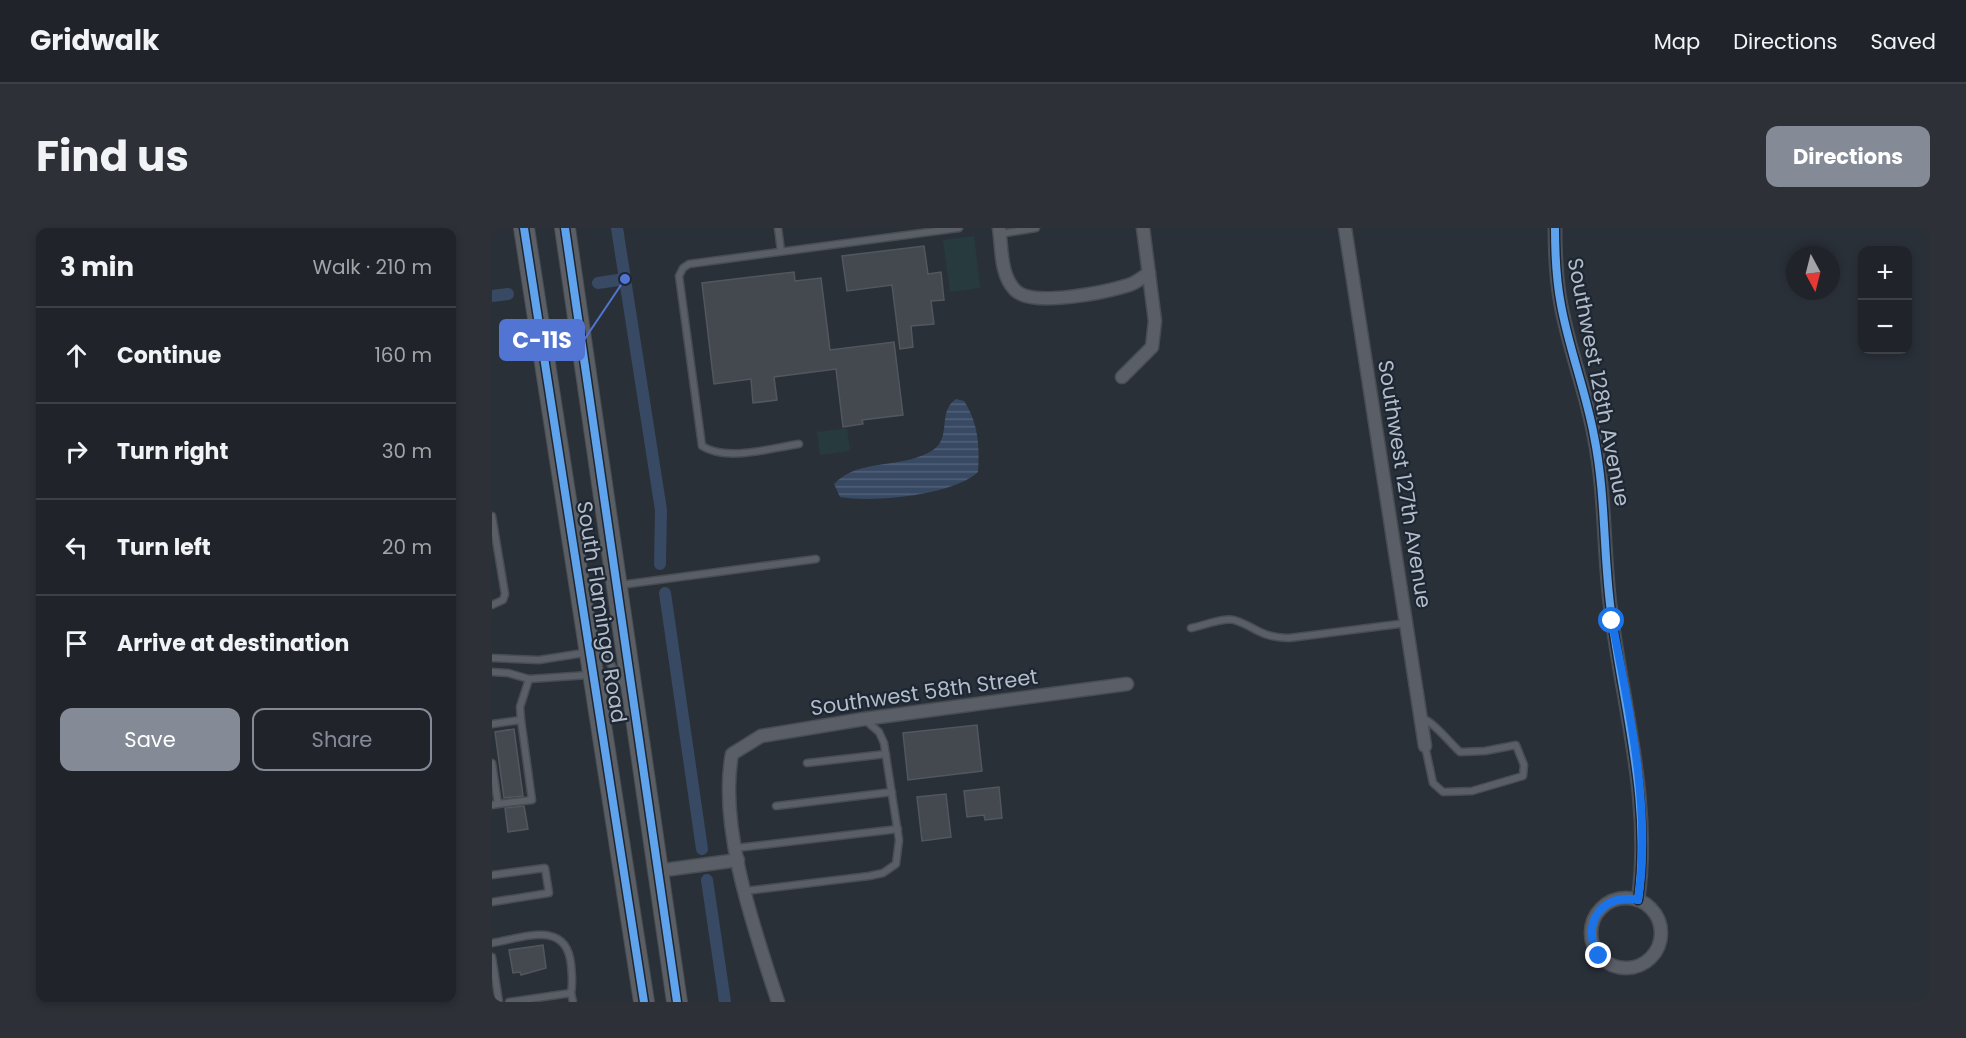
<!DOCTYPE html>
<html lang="en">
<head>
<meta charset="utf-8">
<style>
	body { margin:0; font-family:Poppins,sans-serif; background:#2d3036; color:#f1f3f6 }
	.controls { position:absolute; right:18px; top:18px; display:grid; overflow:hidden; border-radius:12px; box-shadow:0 3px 9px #0003 }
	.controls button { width:54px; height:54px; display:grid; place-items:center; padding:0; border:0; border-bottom:2px solid #3d4147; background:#20242a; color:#f1f3f6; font:30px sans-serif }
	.compass { position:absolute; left:1294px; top:18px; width:54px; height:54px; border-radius:50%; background:#20242a; box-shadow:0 3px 9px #0003; rotate:173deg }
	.stop { position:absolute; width:18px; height:18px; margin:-14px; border:4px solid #1a73e8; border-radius:50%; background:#fff }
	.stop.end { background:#1a73e8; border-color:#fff; box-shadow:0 2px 6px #0008 }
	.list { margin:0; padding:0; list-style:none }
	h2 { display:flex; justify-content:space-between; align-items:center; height:78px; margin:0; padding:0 24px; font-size:26px }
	h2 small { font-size:20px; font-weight:400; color:#a2a4a8 }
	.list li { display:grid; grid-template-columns:39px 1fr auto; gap:18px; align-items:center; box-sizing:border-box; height:96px; padding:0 24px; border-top:2px solid #3d4147 }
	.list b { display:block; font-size:22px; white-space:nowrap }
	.list em { font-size:20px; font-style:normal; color:#a2a4a8 }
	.actions { display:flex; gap:12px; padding:18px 24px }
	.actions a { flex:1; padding:14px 0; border:2px solid #848b96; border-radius:12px; text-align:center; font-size:21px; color:#848b96 }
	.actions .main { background:#848b96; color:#fff }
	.icon { flex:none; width:33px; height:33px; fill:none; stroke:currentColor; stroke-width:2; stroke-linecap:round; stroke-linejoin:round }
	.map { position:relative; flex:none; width:1438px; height:774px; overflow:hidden; border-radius:12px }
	header { display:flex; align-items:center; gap:36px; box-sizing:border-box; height:84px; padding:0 30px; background:#20242a; border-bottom:2px solid #3d4147 }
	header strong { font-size:28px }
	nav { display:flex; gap:33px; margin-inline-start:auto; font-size:21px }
	.intro { display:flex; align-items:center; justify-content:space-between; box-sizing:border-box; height:144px; padding:0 36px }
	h1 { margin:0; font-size:42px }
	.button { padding:15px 27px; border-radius:12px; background:#848b96; color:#fff; font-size:21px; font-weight:700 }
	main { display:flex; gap:36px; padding:0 36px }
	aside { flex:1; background:#20242a; border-radius:12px; box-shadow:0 3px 9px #0003 }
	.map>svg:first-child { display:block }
	.pitch { fill:#273a3e }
	.water { fill:url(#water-rules) }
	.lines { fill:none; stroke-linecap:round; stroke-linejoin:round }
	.canal { stroke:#384963; stroke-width:12 }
	.building { fill:#444950; stroke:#52575f; stroke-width:1.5 }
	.service-casing { stroke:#484c53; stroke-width:9 }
	.minor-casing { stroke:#484c53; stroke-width:15 }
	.trunk-casing { stroke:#474c53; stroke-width:22 }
	.service { stroke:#5a5e66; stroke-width:6 }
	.minor { stroke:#5a5e66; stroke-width:12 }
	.trunk { stroke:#5b5f64; stroke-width:20 }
	.cycleway-casing { stroke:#1d2633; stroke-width:11 }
	.cycleway { stroke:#60a3ed; stroke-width:8 }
	.route { stroke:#1a73e8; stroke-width:8 }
	.labels { text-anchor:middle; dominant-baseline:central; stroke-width:4.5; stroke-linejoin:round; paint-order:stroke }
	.street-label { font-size:21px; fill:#b4bcc9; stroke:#1d2633 }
	.leader { fill:none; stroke:#5274d3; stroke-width:2 }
	.callout-dot { fill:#5274d3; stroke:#1d2633; stroke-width:2 }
	.callout { fill:#5274d3; stroke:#5274d3; stroke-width:2 }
	.callout-label { font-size:22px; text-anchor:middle; font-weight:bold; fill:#fff }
</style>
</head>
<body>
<header>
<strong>Gridwalk</strong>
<nav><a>Map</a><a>Directions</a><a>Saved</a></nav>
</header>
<div class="intro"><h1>Find us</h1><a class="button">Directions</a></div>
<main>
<aside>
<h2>3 min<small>Walk · 210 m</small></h2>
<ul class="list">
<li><svg class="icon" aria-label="ahead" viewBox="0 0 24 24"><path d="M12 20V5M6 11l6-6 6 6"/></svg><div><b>Continue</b></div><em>160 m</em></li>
<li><svg class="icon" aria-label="right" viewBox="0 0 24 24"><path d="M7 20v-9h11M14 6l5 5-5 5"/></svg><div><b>Turn right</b></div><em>30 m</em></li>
<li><svg class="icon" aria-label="left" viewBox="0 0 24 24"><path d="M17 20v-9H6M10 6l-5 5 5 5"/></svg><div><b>Turn left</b></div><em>20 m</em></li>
<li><svg class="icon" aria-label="arrive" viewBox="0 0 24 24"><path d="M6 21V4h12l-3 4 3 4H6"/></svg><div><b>Arrive at destination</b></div></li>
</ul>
<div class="actions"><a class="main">Save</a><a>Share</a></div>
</aside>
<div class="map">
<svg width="1438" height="774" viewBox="0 0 1438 774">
	<defs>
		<pattern id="water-rules" width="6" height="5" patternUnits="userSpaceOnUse" patternTransform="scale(1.5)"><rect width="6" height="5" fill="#384963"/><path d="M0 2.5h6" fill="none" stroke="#526178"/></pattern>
	</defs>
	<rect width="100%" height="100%" fill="#2a3038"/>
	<g class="pitch">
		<polygon points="482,8 488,60 458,64 451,12"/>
		<polygon points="355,200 358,223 328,227 325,204"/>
	</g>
	<path class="water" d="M464,171L472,173C486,194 488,219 486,244C462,267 381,275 348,269L342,256C368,229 410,242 441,222C460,210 445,183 464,171Z"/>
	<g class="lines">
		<g class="canal">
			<polyline points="125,0 169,282 168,336"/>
			<polyline points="106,55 133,51"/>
			<polyline points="0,68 16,66"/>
			<polyline points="173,365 210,621"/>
			<polyline points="215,652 233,774"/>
		</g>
	</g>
	<g class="building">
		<polygon points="432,18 436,46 449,44 452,72 439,73 442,96 419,98 421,119 408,121 400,57 355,63 350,28"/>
		<polygon points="302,44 303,53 329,50 338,122 402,114 411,187 370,192 371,196 351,199 344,141 282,149 285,172 261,175 259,151 222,156 210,55"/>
		<polygon points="485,497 490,543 416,552 411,505"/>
		<polygon points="22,501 31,568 12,570 3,504"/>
		<polygon points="507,559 510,590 493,592 492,587 475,589 472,563"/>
		<polygon points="454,566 459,609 430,613 425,569"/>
		<polygon points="32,578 36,601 16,604 13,580"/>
		<polygon points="51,717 54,740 29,747 28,744 21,745 17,722"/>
	</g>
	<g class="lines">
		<defs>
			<g id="service">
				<polyline points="286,0 289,23"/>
				<polyline points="508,6 544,0"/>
				<path d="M307,216C279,220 235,234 210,218L187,48L191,40L197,36L467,0"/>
				<polyline points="0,288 13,366 11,372 0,377"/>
				<polyline points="128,357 324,331"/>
				<path d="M699,400C710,398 732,389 742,392C765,399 766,409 797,410L915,395"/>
				<polyline points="0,430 47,432 98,424 116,432 133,459"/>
				<polyline points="0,444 16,445 37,451 97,447"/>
				<path d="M930,490C943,495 957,514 968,524L993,523L1024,517L1032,537L1031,548L980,563L951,564L941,555L933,518"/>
				<polyline points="29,492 28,479 37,451"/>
				<polyline points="0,496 29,492 40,572 6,576"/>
				<polyline points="0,535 6,576 0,577"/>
				<polyline points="315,535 394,526"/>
				<polyline points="284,578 400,564"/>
				<polyline points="244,620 406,601"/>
				<polyline points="0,647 53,640 57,665 0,674"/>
				<polyline points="253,663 377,648 391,645 404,636 407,612 392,515 387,504 372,491"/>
				<path d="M0,715C31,710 75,691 79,737C80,747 81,755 79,765"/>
				<polyline points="0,729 7,774"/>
				<polyline points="17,774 79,765 81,774"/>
			</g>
			<g id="minor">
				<path d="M507,0C510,20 508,47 523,62C540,80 614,64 637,57C644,55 651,49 657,45"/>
				<polyline points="853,0 933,518"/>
				<path d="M1063,0C1063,26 1064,51 1069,77C1077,121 1094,164 1102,208C1114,267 1111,326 1119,384C1131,479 1160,575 1146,672"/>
				<polyline points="630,149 660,119 663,93 651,0"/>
				<polyline points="165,643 246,632"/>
				<circle cx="1134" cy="705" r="35"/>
				<path d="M286,774C263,703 226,600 240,526L269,508L372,491L635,456"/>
			</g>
			<g id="trunk">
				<polyline points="32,0 152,774"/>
				<polyline points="73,0 185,774"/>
			</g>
		</defs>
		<use href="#service" class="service-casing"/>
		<use href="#minor" class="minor-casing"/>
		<use href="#trunk" class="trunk-casing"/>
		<use href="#service" class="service"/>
		<use href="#minor" class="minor"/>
		<use href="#trunk" class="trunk"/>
		<defs>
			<g id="cycleway">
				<polyline points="32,0 152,774"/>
				<polyline points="73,0 185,774"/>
				<path d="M1063,0C1063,26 1064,51 1069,77C1077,121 1094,164 1102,208C1114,267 1111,326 1119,384C1131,479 1160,575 1146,672"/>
			</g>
		</defs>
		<use href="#cycleway" class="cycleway-casing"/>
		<use href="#cycleway" class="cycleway"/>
	</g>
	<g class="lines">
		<path class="route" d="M1107,728C1087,696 1111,664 1146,672C1160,583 1137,480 1120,393"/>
	</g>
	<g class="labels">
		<g class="street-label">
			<text transform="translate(1107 154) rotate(79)">Southwest 128th Avenue</text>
			<text transform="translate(913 256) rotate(81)">Southwest 127th Avenue</text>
			<text transform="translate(110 384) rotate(81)">South Flamingo Road</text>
			<text transform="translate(432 464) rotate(-8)">Southwest 58th Street</text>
		</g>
	</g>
	<path class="leader" d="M133 51L92 112"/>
	<circle class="callout-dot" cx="133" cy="51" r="6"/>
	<rect class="callout" x="8" y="92" width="84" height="40" rx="6"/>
	<g class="callout-label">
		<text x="50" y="120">C-11S</text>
	</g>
</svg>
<div class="controls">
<button>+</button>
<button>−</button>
</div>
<svg class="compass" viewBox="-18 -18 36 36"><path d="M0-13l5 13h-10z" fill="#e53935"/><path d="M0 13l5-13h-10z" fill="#a2a4a8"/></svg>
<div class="stop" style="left:1120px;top:393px"></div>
<div class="stop end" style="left:1107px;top:728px"></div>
</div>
</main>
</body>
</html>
